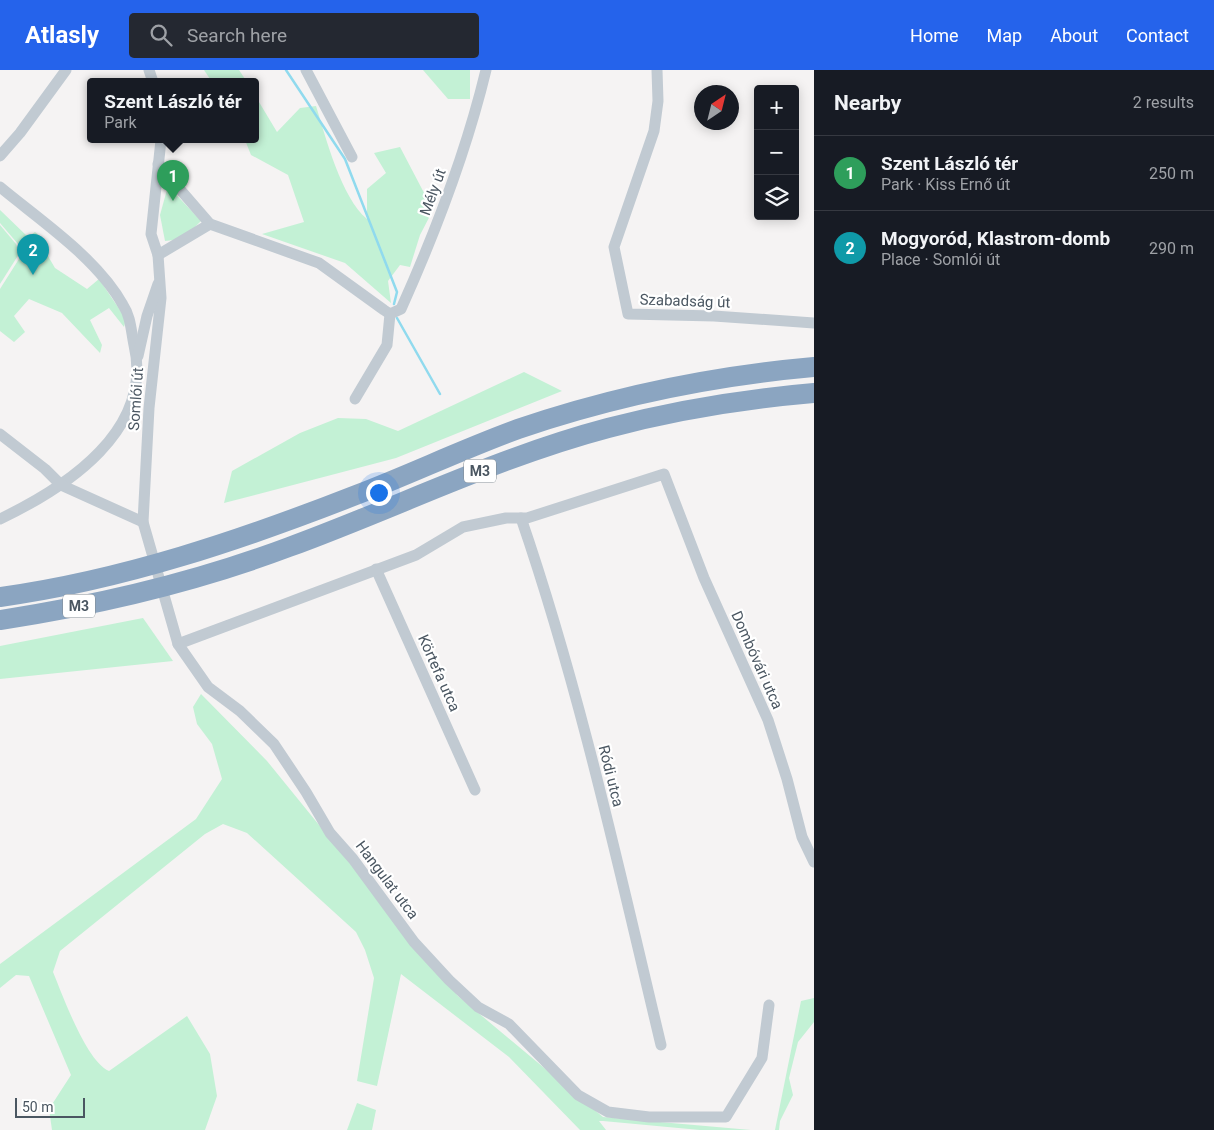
<!DOCTYPE html>
<html lang="en">
<head>
<meta charset="utf-8">
<style>
	body { margin:0; font-family:Roboto,sans-serif; background:#242831; color:#f1f3f6 }
	.controls { position:absolute; right:15px; top:15px; display:grid; overflow:hidden; border-radius:5px; box-shadow:0 2px 12px #0003 }
	.controls button { width:45px; height:45px; display:grid; place-items:center; padding:0; border:0; border-bottom:1px solid #363941; background:#171b24; color:#f1f3f6; font:25px sans-serif }
	.compass { position:absolute; left:694px; top:15px; width:45px; height:45px; border-radius:50%; background:#171b24; box-shadow:0 2px 12px #0003; rotate:35deg }
	.scale { position:absolute; left:15px; bottom:12px; width:70px; box-sizing:border-box; padding-left:5px; border:2px solid #4a5661; border-top:0; font-size:14px; line-height:18px; white-space:nowrap; color:#4a5661; -webkit-text-stroke:4px #fff; paint-order:stroke }
	.you { position:absolute; left:378px; top:422px; width:18px; height:18px; margin:-12px; border:4px solid #fff; border-radius:50%; background:#1a73e8; box-shadow:0 0 0 8px #1a73e833 }
	.badge { display:grid; place-items:center; width:32px; height:32px; border-radius:50%; background:#2563eb; color:#fff; font-size:16px; font-weight:700 }
	.pin { position:absolute; translate:-50% -41px; filter:drop-shadow(0 1px 2px #0008) }
	.pin::after { content:''; position:absolute; top:26px; width:18px; height:15px; background:inherit; clip-path:polygon(0 0,100% 0,50% 100%) }
	.popup { position:absolute; left:87px; top:8px; width:172px; height:65px; box-sizing:border-box; display:grid; place-content:center; border-radius:5px; background:#171b24; filter:drop-shadow(0 1px 4px #0005); font-size:16px; white-space:nowrap; color:#9ea1a6 }
	.popup b { font-size:19px; color:#f1f3f6 }
	.popup::after { content:''; position:absolute; left:50%; top:100%; margin-left:-10px; border:10px solid transparent; border-top-color:#171b24 }
	.list { margin:0; padding:0; list-style:none }
	h2 { display:flex; justify-content:space-between; align-items:center; height:65px; margin:0; padding:0 20px; font-size:21px }
	h2 small { font-size:16px; font-weight:400; color:#9ea1a6 }
	.list li { display:grid; grid-template-columns:32px 1fr auto; gap:15px; align-items:center; box-sizing:border-box; height:75px; padding:0 20px; border-top:1px solid #363941 }
	.list b { display:block; font-size:19px; white-space:nowrap }
	.list p { margin:0; font-size:16px; white-space:nowrap; color:#9ea1a6 }
	.list em { font-size:16px; font-style:normal; color:#9ea1a6 }
	.icon { flex:none; width:28px; height:28px; fill:none; stroke:currentColor; stroke-width:2; stroke-linecap:round; stroke-linejoin:round }
	.map { position:relative; flex:none; width:814px; height:1060px; overflow:hidden }
	header { display:flex; align-items:center; gap:30px; box-sizing:border-box; height:70px; padding:0 25px; background:#2563eb; color:#fff }
	header strong { font-size:24px }
	nav { display:flex; gap:28px; margin-inline-start:auto; font-size:18px }
	.search { width:350px; height:45px; background:#242831; display:flex; align-items:center; gap:12px; box-sizing:border-box; padding:0 18px; border-radius:5px; color:#9ea1a6; font-size:19px }
	main { display:flex }
	aside { flex:1; background:#171b24 }
	.map>svg:first-child { display:block }
	.green { fill:#c3f1d5 }
	.lines { fill:none; stroke-linecap:round; stroke-linejoin:round }
	.stream { stroke:#90daee; stroke-width:2.5 }
	.minor { stroke:#c1cad2; stroke-width:11 }
	.motorway { stroke:#8ba5c1; stroke-width:20 }
	.labels { text-anchor:middle; dominant-baseline:central; stroke-width:4.5; stroke-linejoin:round; paint-order:stroke }
	.shield { fill:#fff; stroke:#808990; stroke-width:1 }
	.shield-label { font-size:14px; font-weight:bold; fill:#4a5661 }
	.street-label { font-size:15px; fill:#4a5661; stroke:#fff }
</style>
</head>
<body>
<header>
<strong>Atlasly</strong>
<div class="search"><svg class="icon" aria-label="search" viewBox="0 0 24 24"><circle cx="10" cy="10" r="6"/><path d="M15 15l6 6"/></svg>Search here</div>
<nav><a>Home</a><a>Map</a><a>About</a><a>Contact</a></nav>
</header>
<main>
<div class="map">
<svg width="814" height="1060" viewBox="0 0 814 1060">
	<rect width="100%" height="100%" fill="#f5f3f3"/>
	<g class="green">
		<polygon points="204,0 239,0 247,12 212,12"/>
		<polygon points="423,0 470,0 470,29 448,29"/>
		<path d="M256,27L277,62L300,38L316,36C326,68 341,127 367,149V119L386,103L374,83L400,77L433,140L420,165L410,197L400,195L388,211L391,233L345,193L262,164L304,152L288,105L251,85L245,70H256Z"/>
		<polygon points="168,116 201,151 183,169 165,171 160,145"/>
		<polygon points="0,140 28,167 35,162 46,171 42,176 55,198 87,219 99,209 126,249 124,257 109,238 90,250 102,275 100,283 62,243 29,229 14,246 25,262 14,272 0,261 0,219 24,181 0,153"/>
		<polygon points="0,155 16,174 19,184 0,214"/>
		<polygon points="524,302 562,321 396,388 224,433 232,401 300,363 338,348 366,349 398,361"/>
		<polygon points="143,548 173,591 0,609 0,576"/>
		<path d="M201,624L267,691L458,926L603,1047L751,1060H700L603,1051H599L606,1060H580L509,987L401,904L377,1016L357,1011L374,908L365,880L356,862L247,763L223,754L205,764L60,881L53,902C63,926 86,991 109,1001L187,946L210,984L217,1026L205,1060H52L49,1039L71,1005L29,906L16,905L0,918V894L196,749L222,709L212,674L197,654L193,637Z"/>
		<polygon points="814,928 814,952 798,972 789,1008 793,1025 780,1051 779,1060 775,1060 801,931"/>
		<polygon points="357,1033 376,1040 372,1060 347,1060"/>
	</g>
	<g class="lines">
		<g class="stream">
			<polyline points="286,0 345,89 397,222 394,234"/>
			<polyline points="397,248 440,324"/>
		</g>
		<g class="minor">
			<polyline points="149,0 153,12"/>
			<polyline points="306,0 352,87"/>
			<polyline points="657,0 658,31 654,61 614,177 628,244 714,246 814,253"/>
			<polyline points="161,70 151,164 158,185 161,228 149,338 143,452 178,574 208,617 240,641 274,674 306,722 330,763 353,789 414,872 449,910 478,937 509,954 578,1025 608,1042 649,1047 726,1047 762,988 769,935"/>
			<polyline points="0,86 20,63 66,0"/>
			<path d="M158,94L210,154L319,193L384,240L390,244L401,239C436,161 466,83 486,0"/>
			<path d="M0,117C41,151 97,188 123,235C131,247 131,261 134,275C154,360 67,417 0,449"/>
			<polyline points="158,185 210,154"/>
			<polyline points="138,286 147,246 158,214"/>
			<polyline points="355,329 387,275 390,244"/>
			<polyline points="0,364 45,399 61,415 143,452"/>
			<path d="M521,448C580,620 619,799 661,975"/>
			<polyline points="376,499 475,720"/>
			<polyline points="178,574 416,485 463,457 506,448 527,448 664,404 704,508 768,650 787,709 802,767 814,792"/>
		</g>
		<g class="motorway">
			<path d="M0,527C123,510 241,470 356,425C411,404 463,379 518,359C615,326 713,306 814,297"/>
			<path d="M0,550C98,535 196,512 289,477C396,438 498,387 608,358C676,340 744,329 814,323"/>
		</g>
	</g>
	<g class="labels">
		<g class="shield">
			<rect x="464" y="389.5" width="32" height="23" rx="4"/>
			<rect x="63" y="524.5" width="32" height="23" rx="4"/>
		</g>
		<g class="shield-label">
			<text x="480" y="401">M3</text>
			<text x="79" y="536">M3</text>
		</g>
		<g class="street-label">
			<text transform="translate(433 122) rotate(-70)">Mély út</text>
			<text transform="translate(685 231) rotate(2)">Szabadság út</text>
			<text transform="translate(136 329) rotate(-86)">Somlói út</text>
			<text transform="translate(757 590) rotate(66)">Dombóvári utca</text>
			<text transform="translate(439 603) rotate(66)">Körtefa utca</text>
			<text transform="translate(611 706) rotate(76)">Ródi utca</text>
			<text transform="translate(387 810) rotate(53)">Hangulat utca</text>
		</g>
	</g>
</svg>
<div class="controls">
<button>+</button>
<button>−</button>
<button><svg class="icon" aria-label="layers" viewBox="0 0 24 24"><path d="M12 4l9 5-9 5-9-5zM3 14l9 5 9-5"/></svg></button>
</div>
<svg class="compass" viewBox="-18 -18 36 36"><path d="M0-13l5 13h-10z" fill="#e53935"/><path d="M0 13l5-13h-10z" fill="#9ea1a6"/></svg>
<div class="scale">50 m</div>
<div class="you"></div>
<div class="pin badge" style="left:173px;top:131px;background:#2e9e5b">1</div>
<div class="popup"><b>Szent László tér</b>Park</div>
<div class="pin badge" style="left:33px;top:205px;background:#0f9aa8">2</div>
</div>
<aside>
<h2>Nearby<small>2 results</small></h2>
<ul class="list">
<li><span class="badge" style="background:#2e9e5b">1</span><div><b>Szent László tér</b><p>Park · Kiss Ernő út</p></div><em>250 m</em></li>
<li><span class="badge" style="background:#0f9aa8">2</span><div><b>Mogyoród, Klastrom-domb</b><p>Place · Somlói út</p></div><em>290 m</em></li>
</ul>
</aside>
</main>
</body>
</html>
